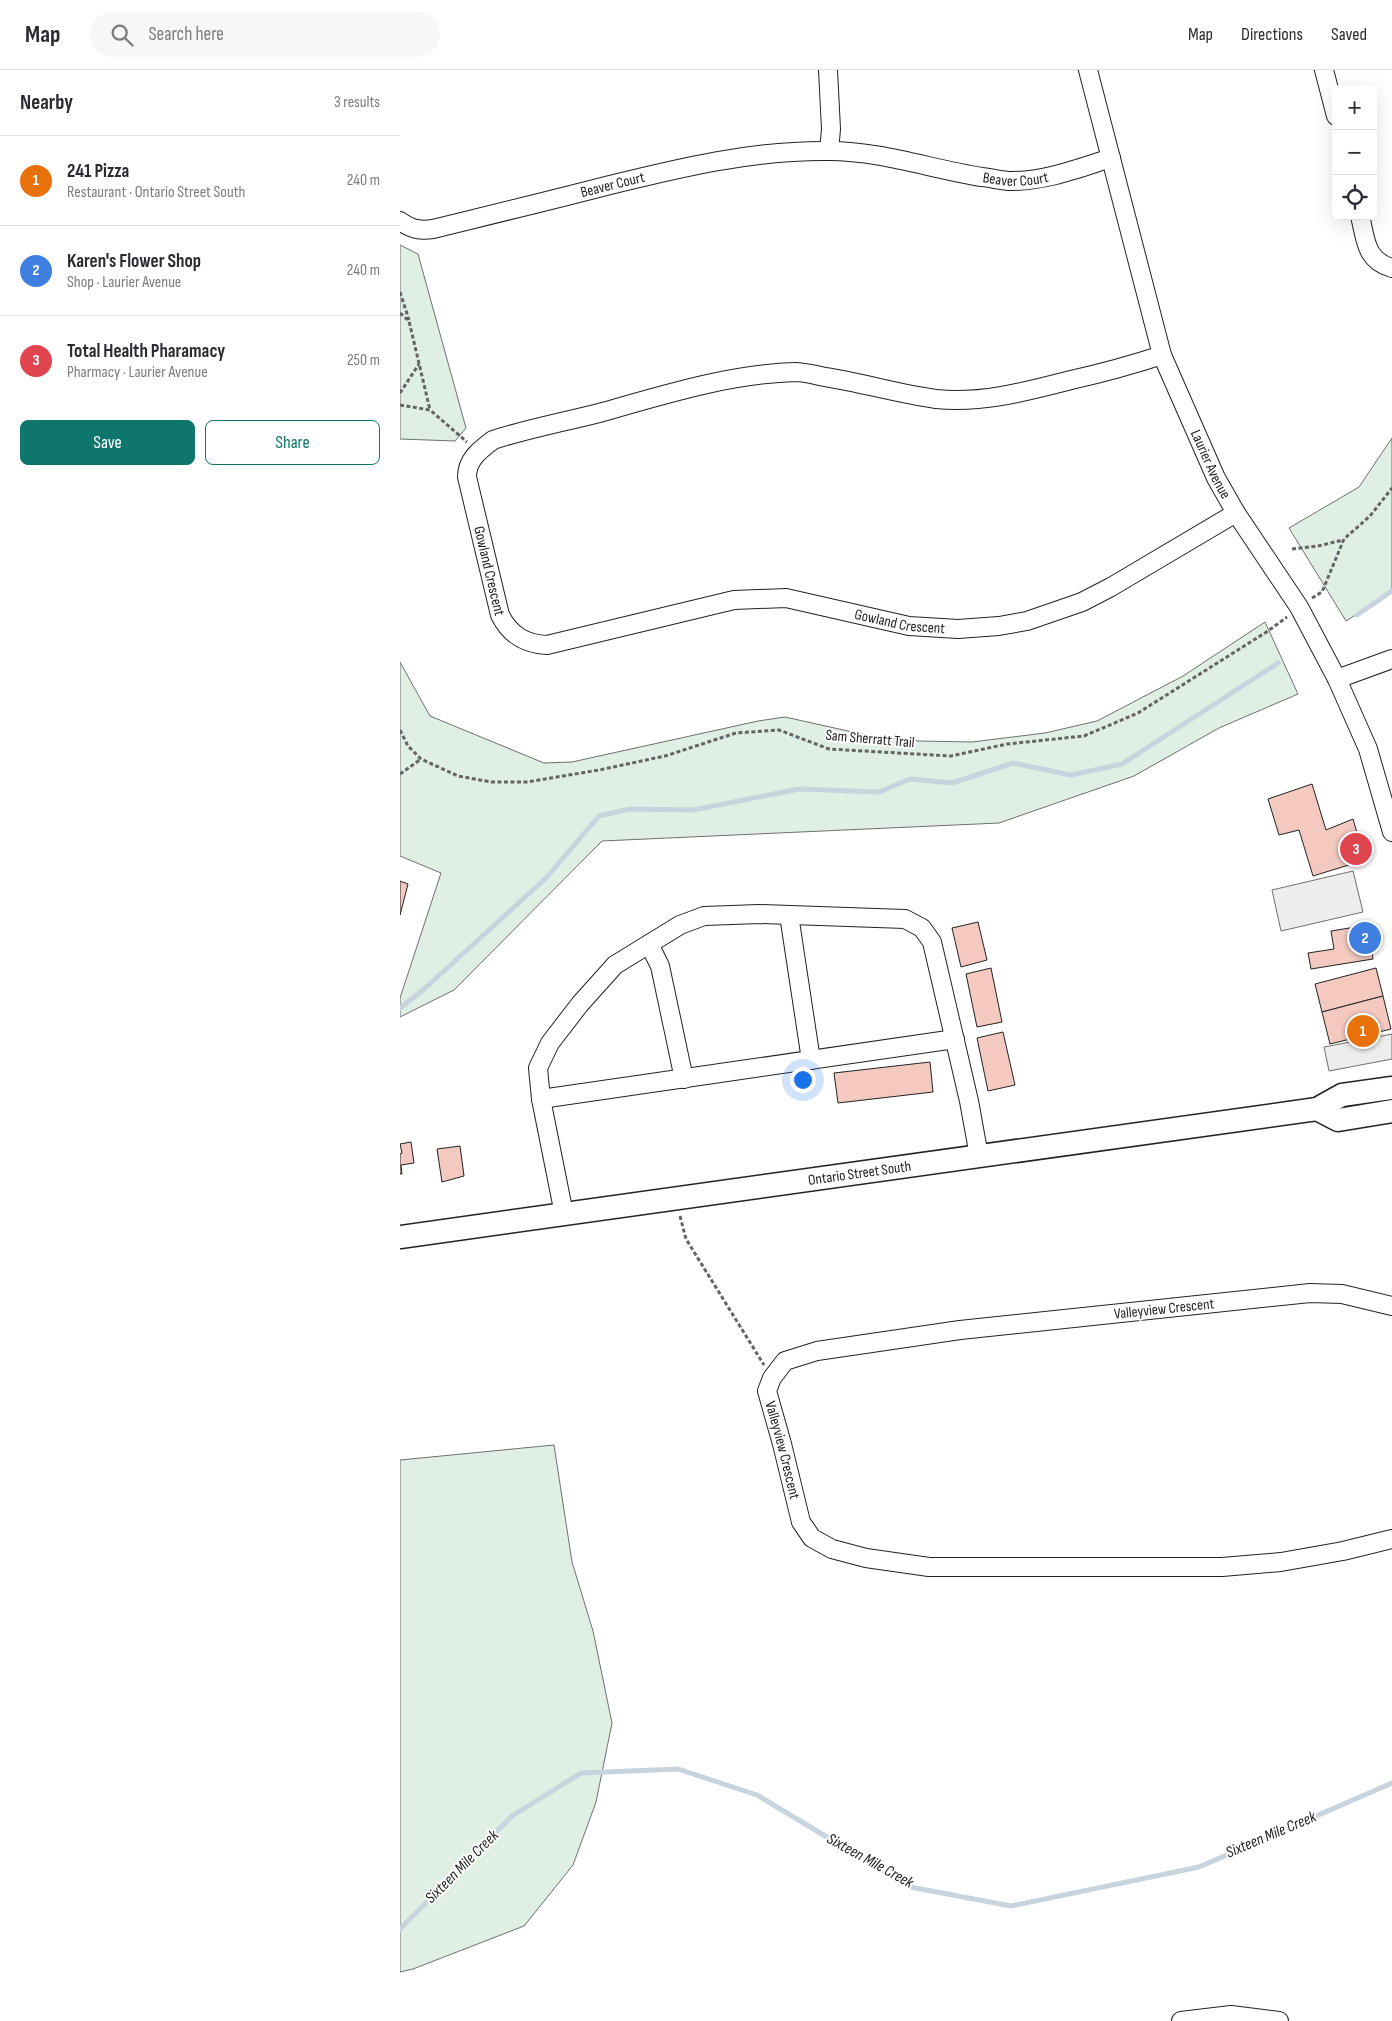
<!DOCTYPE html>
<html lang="en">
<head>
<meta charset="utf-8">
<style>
	body { margin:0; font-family:"Sofia Sans Condensed",sans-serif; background:#f7f7f7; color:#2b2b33 }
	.controls { position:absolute; right:15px; top:15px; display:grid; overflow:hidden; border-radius:8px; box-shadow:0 5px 20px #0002 }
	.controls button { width:45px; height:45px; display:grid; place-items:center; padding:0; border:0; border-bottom:1px solid #e1e1e2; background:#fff; color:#2b2b33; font:25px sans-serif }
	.you { position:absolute; left:402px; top:1009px; width:18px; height:18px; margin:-12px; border:4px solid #fff; border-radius:50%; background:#1a73e8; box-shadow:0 0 0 8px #1a73e833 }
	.badge { display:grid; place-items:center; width:32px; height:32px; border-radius:50%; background:#0f766e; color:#fff; font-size:16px; font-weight:700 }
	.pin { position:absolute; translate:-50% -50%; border:2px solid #fff; box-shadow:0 1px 5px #0006 }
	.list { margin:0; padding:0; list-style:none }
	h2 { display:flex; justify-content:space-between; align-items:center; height:65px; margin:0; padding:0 20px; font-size:21px }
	h2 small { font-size:16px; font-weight:400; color:#7c7c81 }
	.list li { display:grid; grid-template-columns:32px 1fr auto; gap:15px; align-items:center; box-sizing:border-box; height:90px; padding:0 20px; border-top:1px solid #e1e1e2 }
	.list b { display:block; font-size:19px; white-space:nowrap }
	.list p { margin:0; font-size:16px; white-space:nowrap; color:#7c7c81 }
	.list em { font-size:16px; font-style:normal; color:#7c7c81 }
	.actions { display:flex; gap:10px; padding:15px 20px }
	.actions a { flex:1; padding:11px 0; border:1px solid #0f766e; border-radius:8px; text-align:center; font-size:18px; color:#0f766e }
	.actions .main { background:#0f766e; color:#fff }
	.icon { flex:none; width:28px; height:28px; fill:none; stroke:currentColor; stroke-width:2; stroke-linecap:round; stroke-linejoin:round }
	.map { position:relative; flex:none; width:992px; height:1951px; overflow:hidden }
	header { display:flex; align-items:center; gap:30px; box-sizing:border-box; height:70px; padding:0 25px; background:#fff; border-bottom:1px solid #e1e1e2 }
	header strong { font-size:24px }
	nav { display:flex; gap:28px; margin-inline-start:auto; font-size:18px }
	.search { width:350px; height:45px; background:#f7f7f7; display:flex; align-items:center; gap:12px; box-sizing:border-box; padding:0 18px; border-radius:28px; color:#7c7c81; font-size:19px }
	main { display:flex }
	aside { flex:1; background:#fff }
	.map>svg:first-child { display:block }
	.green { fill:#e0efe3; stroke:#6f6f6f }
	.parking { fill:#ededed; stroke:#6f6f6f }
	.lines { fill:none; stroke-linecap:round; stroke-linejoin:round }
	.stream { stroke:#c7d3dd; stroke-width:5 }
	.building { fill:#f3c9c0; stroke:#222 }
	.minor-casing { stroke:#222; stroke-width:20 }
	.major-casing { stroke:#222; stroke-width:25 }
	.path { stroke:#646464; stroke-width:3; stroke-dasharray:4 2.5; stroke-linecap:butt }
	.minor { stroke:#fff; stroke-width:18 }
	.major { stroke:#fff; stroke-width:22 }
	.labels { text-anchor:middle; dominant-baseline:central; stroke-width:4; stroke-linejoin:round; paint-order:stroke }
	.street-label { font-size:15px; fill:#222; stroke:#fff }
	.water-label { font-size:16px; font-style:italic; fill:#222; stroke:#fff }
</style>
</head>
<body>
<header>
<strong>Map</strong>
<div class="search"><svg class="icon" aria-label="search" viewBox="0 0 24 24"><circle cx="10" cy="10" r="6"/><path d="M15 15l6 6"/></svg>Search here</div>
<nav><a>Map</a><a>Directions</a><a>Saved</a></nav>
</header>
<main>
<aside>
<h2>Nearby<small>3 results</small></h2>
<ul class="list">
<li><span class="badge" style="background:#e8710a">1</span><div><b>241 Pizza</b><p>Restaurant · Ontario Street South</p></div><em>240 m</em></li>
<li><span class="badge" style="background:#3f7fe0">2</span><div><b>Karen's Flower Shop</b><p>Shop · Laurier Avenue</p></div><em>240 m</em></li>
<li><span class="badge" style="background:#e0444e">3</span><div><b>Total Health Pharamacy</b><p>Pharmacy · Laurier Avenue</p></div><em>250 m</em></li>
</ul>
<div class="actions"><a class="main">Save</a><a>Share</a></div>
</aside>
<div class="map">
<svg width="992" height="1951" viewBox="0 0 992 1951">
	<rect width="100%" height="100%" fill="#fff"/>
	<g class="green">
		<polygon points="0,175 18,184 66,358 55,371 0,369"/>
		<polygon points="992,368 992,522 946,551 889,458 959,417"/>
		<polygon points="865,552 898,624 819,658 734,706 599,753 202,771 54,920 0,947 0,928 41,803 0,786 0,592 30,646 144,693 172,692 358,651 385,647 466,665 519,671 572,672 645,663 697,651 783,606"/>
		<polygon points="154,1375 172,1492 193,1561 212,1653 196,1732 173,1795 124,1856 13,1899 0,1902 0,1390"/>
	</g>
	<g class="parking">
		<polygon points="953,801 963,842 881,861 872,820"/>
		<polygon points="992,964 992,989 929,1001 924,977"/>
	</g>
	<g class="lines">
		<g class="stream">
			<polyline points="957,545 992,521"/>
			<polyline points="0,938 23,920 146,808 199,746 230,739 293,740 399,719 479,722 510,709 552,713 613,693 671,705 722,694 878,593"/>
			<polyline points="0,1859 112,1746 181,1703 278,1699 357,1725 510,1817 611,1836 799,1797 992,1713"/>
		</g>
	</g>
	<g class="building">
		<polygon points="912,714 926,760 953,749 965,790 913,806 899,760 879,765 868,729"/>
		<polygon points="0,811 8,814 0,845"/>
		<polygon points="578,852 587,890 561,897 552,858"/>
		<polygon points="968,855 973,889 911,899 908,883 934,879 931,861"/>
		<polygon points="591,898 602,952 577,957 566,904"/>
		<polygon points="976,898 983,926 922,942 915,914"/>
		<polygon points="983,926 991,959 930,974 922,942"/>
		<polygon points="603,962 615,1015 588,1021 577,968"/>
		<polygon points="530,992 533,1022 438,1033 434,1003"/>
		<polygon points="11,1072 14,1093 1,1095 2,1104 0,1104 0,1084 2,1083 0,1074"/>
		<polygon points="60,1076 64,1106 42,1112 37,1079"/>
	</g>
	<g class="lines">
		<defs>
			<g id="minor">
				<polyline points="428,0 431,59 429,81"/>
				<path id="s1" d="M688,0L762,285L816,408L836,443L899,537L937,609L968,679L992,762"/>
				<polyline points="924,0 936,46"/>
				<path d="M960,146C966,170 965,190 992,198"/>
				<path id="s2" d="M0,151C11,159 19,161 33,159C90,145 148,131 206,116C279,98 353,80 429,81C481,81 531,99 582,107C592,108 602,111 612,111C646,111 679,98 711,88"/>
				<path id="s3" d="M762,285C732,295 702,303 671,310C628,321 581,334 536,329C499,324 463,313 425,307C415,305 405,302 395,302C329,304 263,325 199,343C164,352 127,359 93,370C80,380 67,389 67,407L100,545C110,565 125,574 147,575L334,530L386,528L509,556L558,559L599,556L627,551L682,532L711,517L836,443"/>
				<polyline points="937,609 992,589"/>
				<polyline points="389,845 411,990"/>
				<polyline points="249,874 260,896 284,1009"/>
				<polyline points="141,1029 555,969"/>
				<polyline points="164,1144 141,1029 138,998 150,973 180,934 215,895 280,855 304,846 359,844 505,849 522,858 532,872 569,1031 579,1086"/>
				<path id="s4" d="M992,1236L942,1224L910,1223L560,1260L417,1281L385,1291L372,1308L367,1321L382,1374L401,1452L412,1468L432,1479L466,1488L529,1497H822L881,1492L943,1481L992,1469"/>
				<polyline points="781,1951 831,1945 879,1951"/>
			</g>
			<g id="major">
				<polyline points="917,1039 938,1050 992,1041"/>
				<path id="s5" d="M0,1167L917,1039L942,1025L992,1018"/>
			</g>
		</defs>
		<use href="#minor" class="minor-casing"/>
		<use href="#major" class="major-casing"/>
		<g class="path">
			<polyline points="0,222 9,250"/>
			<polyline points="0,243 9,251 30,340"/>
			<polyline points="0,323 19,294"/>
			<polyline points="0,335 30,340 67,372"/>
			<polyline points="892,479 918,476 943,470"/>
			<polyline points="912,528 922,522 944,469 970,446 992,418"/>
			<polyline points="0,660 8,676 21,689 58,706 91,712 127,712 199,700 265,686 336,663 379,660 429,679 551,686 607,674 684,666 738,643 868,561 887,547"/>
			<polyline points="0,704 21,689"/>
			<polyline points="280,1146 286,1169 364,1295"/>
		</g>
		<use href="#minor" class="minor"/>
		<use href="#major" class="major"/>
	</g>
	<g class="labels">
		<g class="street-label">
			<text stroke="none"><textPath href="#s2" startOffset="629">Beaver Court</textPath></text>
			<text stroke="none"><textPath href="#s2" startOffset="220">Beaver Court</textPath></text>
			<text stroke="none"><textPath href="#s1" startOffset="414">Laurier Avenue</textPath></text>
			<text stroke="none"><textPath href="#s3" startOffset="829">Gowland Crescent</textPath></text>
			<text stroke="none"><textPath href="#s3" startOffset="1294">Gowland Crescent</textPath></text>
			<text transform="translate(470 669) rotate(5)">Sam Sherratt Trail</text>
			<text stroke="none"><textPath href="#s5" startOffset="464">Ontario Street South</textPath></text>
			<text transform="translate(764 1239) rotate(-6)">Valleyview Crescent</text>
			<text stroke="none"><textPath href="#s4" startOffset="710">Valleyview Crescent</textPath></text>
		</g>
		<g class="water-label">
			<text transform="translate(871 1765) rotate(-23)">Sixteen Mile Creek</text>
			<text transform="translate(470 1791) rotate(29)">Sixteen Mile Creek</text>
			<text transform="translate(62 1797) rotate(-45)">Sixteen Mile Creek</text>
		</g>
	</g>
</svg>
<div class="controls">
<button>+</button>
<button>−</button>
<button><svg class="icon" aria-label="locate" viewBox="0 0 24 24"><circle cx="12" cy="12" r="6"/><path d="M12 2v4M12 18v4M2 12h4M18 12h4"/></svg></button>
</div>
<div class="you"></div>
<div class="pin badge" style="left:963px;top:961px;background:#e8710a">1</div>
<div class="pin badge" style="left:965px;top:868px;background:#3f7fe0">2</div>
<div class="pin badge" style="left:956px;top:779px;background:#e0444e">3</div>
</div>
</main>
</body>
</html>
